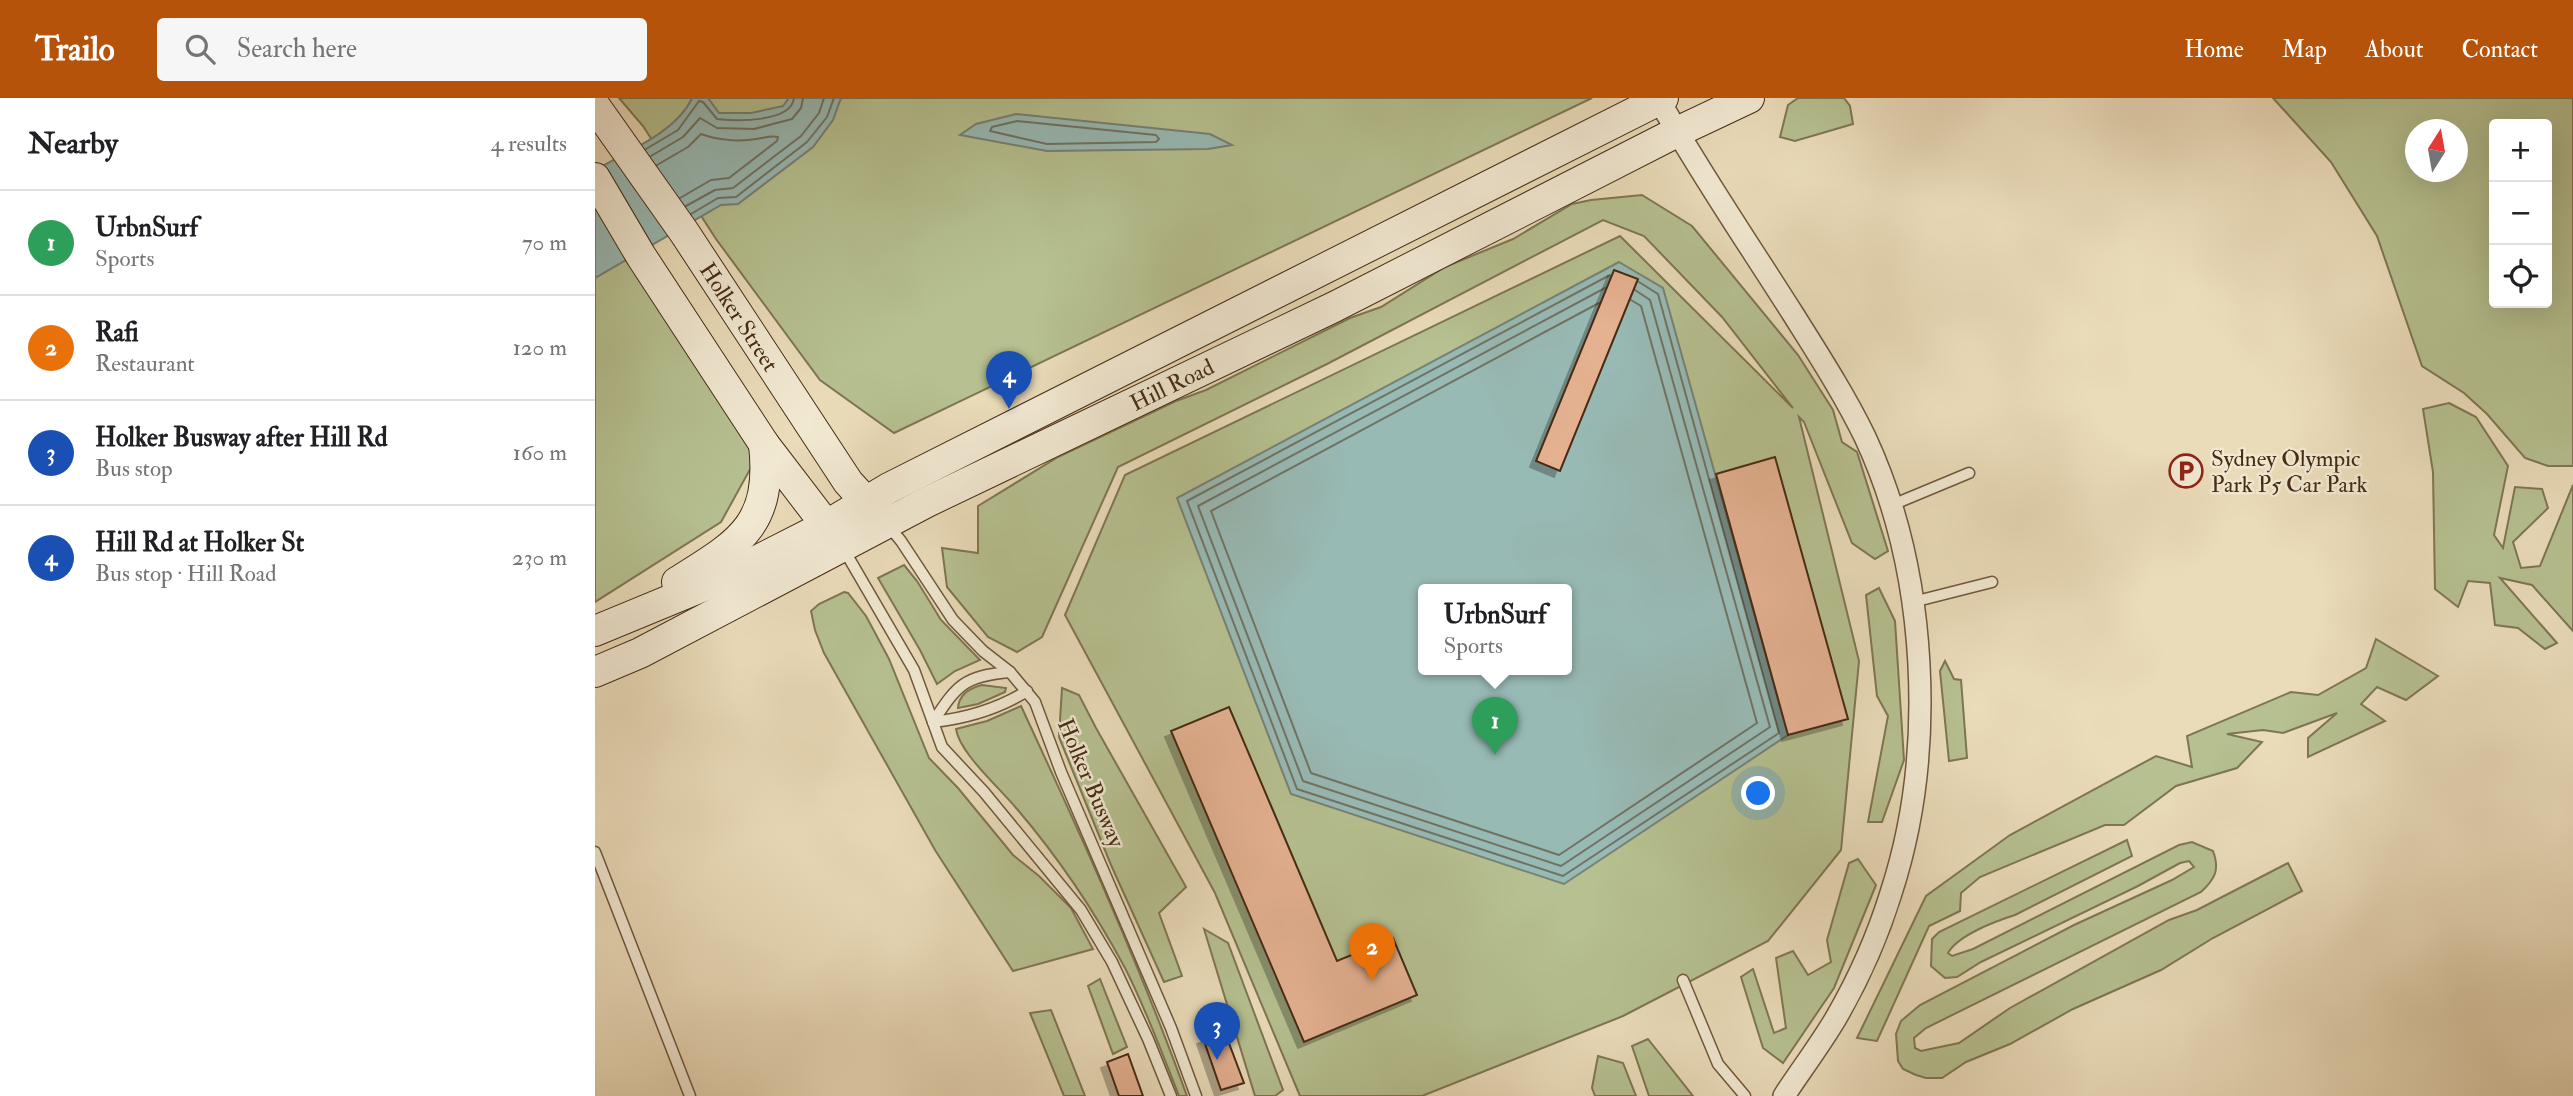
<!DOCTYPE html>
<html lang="en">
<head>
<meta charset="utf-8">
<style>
	body { margin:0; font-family:"IM FELL Double Pica",serif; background:#f6f6f6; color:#202124 }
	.controls { position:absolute; right:21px; top:21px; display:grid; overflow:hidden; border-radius:7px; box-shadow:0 7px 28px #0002 }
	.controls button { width:63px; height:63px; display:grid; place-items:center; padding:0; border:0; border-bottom:2px solid #e0e0e0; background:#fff; color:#202124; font:35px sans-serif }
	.compass { position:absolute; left:1810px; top:21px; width:63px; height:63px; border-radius:50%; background:#fff; box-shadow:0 7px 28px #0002; rotate:11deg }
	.you { position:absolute; left:1164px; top:696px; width:24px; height:24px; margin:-18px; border:5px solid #fff; border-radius:50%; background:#1a73e8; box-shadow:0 0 0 10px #1a73e833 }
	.badge { display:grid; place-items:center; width:46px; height:46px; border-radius:50%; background:#b45309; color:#fff; font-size:23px; font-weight:700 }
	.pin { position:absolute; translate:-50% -58px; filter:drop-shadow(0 2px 4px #0008) }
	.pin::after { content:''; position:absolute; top:37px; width:24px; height:21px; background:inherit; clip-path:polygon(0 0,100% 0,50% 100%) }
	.popup { position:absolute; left:823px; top:486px; width:154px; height:91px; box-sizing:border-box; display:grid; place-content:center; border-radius:7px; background:#fff; filter:drop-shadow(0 2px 5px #0005); font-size:23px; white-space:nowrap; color:#757577 }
	.popup b { font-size:26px; color:#202124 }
	.popup::after { content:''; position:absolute; left:50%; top:100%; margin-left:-14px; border:14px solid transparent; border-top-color:#fff }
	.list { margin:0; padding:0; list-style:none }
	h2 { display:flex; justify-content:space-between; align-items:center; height:91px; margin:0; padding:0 28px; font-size:30px }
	h2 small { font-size:23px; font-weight:400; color:#757577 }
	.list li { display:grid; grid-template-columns:46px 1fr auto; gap:21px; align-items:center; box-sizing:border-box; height:105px; padding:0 28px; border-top:2px solid #e0e0e0 }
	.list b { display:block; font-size:26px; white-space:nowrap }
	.list p { margin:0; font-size:23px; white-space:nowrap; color:#757577 }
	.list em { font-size:23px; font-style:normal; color:#757577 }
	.icon { flex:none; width:38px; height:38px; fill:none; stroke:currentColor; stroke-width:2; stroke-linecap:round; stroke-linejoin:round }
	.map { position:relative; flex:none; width:1978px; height:998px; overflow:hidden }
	header { display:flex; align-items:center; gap:42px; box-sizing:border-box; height:98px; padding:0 35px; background:#b45309; color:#fff }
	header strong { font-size:33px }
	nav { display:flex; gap:38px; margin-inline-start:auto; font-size:24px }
	.search { width:490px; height:63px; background:#f6f6f6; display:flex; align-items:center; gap:18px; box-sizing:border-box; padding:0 24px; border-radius:7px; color:#757577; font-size:26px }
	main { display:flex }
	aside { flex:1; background:#fff }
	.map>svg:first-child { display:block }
	.green { fill:#b6c090; stroke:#7e7652; stroke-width:2; fill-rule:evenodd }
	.water { fill:#98bab5; stroke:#778175; stroke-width:2; fill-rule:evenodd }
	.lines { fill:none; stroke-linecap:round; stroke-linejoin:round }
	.shore { stroke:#6f7364; stroke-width:2 }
	.building { fill:#e4b191; stroke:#462c14; stroke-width:2; filter:url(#shadow) }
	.lane-casing { stroke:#6f583d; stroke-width:13 }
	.street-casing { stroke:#6f583d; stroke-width:24 }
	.secondary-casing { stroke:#462c14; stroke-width:32 }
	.lane { stroke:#f1e8d2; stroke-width:10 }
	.street { stroke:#f1e8d2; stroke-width:21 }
	.secondary { stroke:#f1e8d2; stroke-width:30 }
	.labels { text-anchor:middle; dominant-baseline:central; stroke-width:5; stroke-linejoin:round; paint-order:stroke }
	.street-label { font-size:23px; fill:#462c14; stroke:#f1e8d2 }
	.poi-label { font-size:23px; fill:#462c14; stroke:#f1e8d2; text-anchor:start }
</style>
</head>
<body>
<header>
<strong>Trailo</strong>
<div class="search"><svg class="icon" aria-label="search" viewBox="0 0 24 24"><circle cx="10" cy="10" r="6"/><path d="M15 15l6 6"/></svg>Search here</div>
<nav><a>Home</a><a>Map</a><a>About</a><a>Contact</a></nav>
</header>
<main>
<aside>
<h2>Nearby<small>4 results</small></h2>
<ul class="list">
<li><span class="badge" style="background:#2e9e5b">1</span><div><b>UrbnSurf</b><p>Sports</p></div><em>70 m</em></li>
<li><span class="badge" style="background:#e8710a">2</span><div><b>Rafi</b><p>Restaurant</p></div><em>120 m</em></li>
<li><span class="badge" style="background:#1a4fb4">3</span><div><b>Holker Busway after Hill Rd</b><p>Bus stop</p></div><em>160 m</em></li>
<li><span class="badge" style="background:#1a4fb4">4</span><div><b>Hill Rd at Holker St</b><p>Bus stop · Hill Road</p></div><em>230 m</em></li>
</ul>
</aside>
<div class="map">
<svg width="1978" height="998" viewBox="0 0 1978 998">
	<defs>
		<filter id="shadow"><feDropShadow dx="-6" dy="6" stdDeviation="0" flood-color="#0004"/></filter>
	</defs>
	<rect width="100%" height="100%" fill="#eadbb9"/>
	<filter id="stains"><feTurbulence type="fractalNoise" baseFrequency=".00286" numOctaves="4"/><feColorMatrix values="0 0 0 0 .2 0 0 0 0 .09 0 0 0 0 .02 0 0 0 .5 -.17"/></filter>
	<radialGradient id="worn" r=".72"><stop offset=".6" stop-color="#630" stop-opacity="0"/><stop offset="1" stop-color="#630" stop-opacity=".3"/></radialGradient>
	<g class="green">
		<polygon points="24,0 997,0 299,335 225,282 121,141 48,28"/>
		<polygon points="1203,0 1249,0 1255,8 1258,26 1200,43 1185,39 1193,7"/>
		<path d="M1678,0H1978V368H1953L1930,360L1892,316L1869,295L1827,268L1782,138L1736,64ZM1899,26H1952V205H1899ZM1820,32H1862V74H1820Z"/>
		<path d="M1047,97L1097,128L1203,257L1238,312L1247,344L1262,354L1293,453L1280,461L1257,445L1209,324L1204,319L1264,563L1246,752L1173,843L1028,918L827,998H705L620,795L470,517L530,377L1025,138L1198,310L1127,219L1049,138L1008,122L732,266L523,369L447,539L422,554L393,539L352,489L347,450L383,455V408L463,359L581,303L611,292L755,220L786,209L850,169L918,141L977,106L996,102ZM828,491H972V571H828Z"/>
		<polygon points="0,112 169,346 126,424 0,504"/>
		<polygon points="1854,305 1881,319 1913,368 1899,437 1908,450 1920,389 1947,391 1953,410 1918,444 1926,470 1945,468 1978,387 1978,533 1937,487 1905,480 1962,545 1950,551 1923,530 1900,527 1895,485 1873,483 1863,509 1840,491 1838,374 1828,311"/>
		<polygon points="309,467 322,483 346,522 385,562 360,573 342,586 325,552 283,480"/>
		<polygon points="1284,490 1300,523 1309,662 1287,724 1273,724 1293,618 1282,598 1271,497"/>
		<polygon points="249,494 253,495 271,518 294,561 334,660 363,690 418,757 444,778 476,810 498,851 418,873 340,752 229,555 220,532 216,513 224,506"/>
		<polygon points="1781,541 1843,578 1811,602 1782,589 1766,606 1790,623 1713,659 1713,640 1742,615 1688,635 1668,632 1632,636 1667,644 1642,670 1581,688 1529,727 1510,727 1385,779 1366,795 1365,813 1334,828 1282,943 1262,940 1331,798 1415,737 1561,658 1597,669 1592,638 1696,594 1723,597 1771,570"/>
		<polygon points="1350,563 1359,581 1366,582 1372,660 1354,663 1345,573"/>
		<path d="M387,587L411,590L410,594L383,606L363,610C364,596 375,590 387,587Z"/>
		<polygon points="467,590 484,597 501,630 591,789 564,815 587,878 569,884 516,767 464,639"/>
		<path d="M426,608C486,737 544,865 592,998H584C567,955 551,911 530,870C500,814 463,759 422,711C405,690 365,656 361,631L392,623Z"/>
		<path d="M1532,742L1537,758L1420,817C1401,823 1363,837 1353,855L1357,858L1378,851L1584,747L1597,744L1618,753C1625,772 1620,781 1606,794L1331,930L1319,940L1320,950L1326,953L1364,945L1415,910L1574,822L1602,812L1693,765L1707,793L1618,840L1566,872L1478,911L1415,946L1371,964L1347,980H1331L1321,977L1308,971L1303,963L1301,936L1306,923L1325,907L1479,827L1577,782L1599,769L1594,763L1585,765L1543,788L1386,864L1362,879L1350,880L1336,868L1337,841L1344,834Z"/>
		<polygon points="1263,761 1281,787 1239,890 1188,965 1168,950 1146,879 1158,871 1179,935 1191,930 1181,860 1198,853 1213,877 1236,864 1232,842 1254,765"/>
		<polygon points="609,831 633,845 688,992 680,998 660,998"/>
		<polygon points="505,881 532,949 518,956 493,888"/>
		<polygon points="456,912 490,998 469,998 435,915"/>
		<polygon points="1053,941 1098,998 1054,998 1037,948"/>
		<polygon points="1003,958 1028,965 1041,998 1000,998 997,990"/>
	</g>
	<g class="water">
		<path d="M97,0H113L124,15H156L188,8L194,0H246L238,22L218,49L143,106L126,107L0,180V72C31,54 82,34 97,0Z"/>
		<polygon points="421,16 615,36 637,47 613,51 452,53 365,37 381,26"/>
		<path d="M1024,164L1068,190L1193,637L969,786L696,696L582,400ZM828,491H972V571H828Z"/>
	</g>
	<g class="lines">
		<g class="shore">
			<polygon points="422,23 561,37 564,41 561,44 452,46 395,33 397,29"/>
			<path d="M51,51L83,32L104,3L108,4L122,21C141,23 196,25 199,0"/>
			<polyline points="56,58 88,39 105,20 122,30 159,31 197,21 206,10 208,0"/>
			<path d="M62,67L93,49L106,36C122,42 144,44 161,41C169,40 176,37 183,39L182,43L134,80L116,82L85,100"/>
			<polyline points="91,108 120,92 138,90 206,38 224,15 229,0"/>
			<polyline points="96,116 123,100 141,99 212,44 232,19 239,0"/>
			<polyline points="1015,177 592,403 702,691 968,778 1184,635 1063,196 1044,184"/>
			<polyline points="1010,190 603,408 708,683 966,768 1175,629 1055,202 1040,192"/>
			<polyline points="1004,205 616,413 716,675 964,757 1162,625 1046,208 1036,202"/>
		</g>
	</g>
	<g class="building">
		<polygon points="1019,172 1043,181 965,373 941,363"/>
		<polygon points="1180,359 1253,621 1193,637 1121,376"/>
		<polygon points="634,609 742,863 798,840 822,897 709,944 576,633"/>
		<polygon points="629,932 649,985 626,992 608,940"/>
		<polygon points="533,956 548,998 524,998 512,964"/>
	</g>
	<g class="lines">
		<defs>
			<g id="lane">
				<polyline points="1297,407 1374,375"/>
				<polyline points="292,426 306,443 358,522 388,553 415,574 440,604 466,674 576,930 601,998"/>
				<polyline points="248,450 319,572 347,649 389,694 486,812 517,864 553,941 576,998"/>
				<polyline points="1318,504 1397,484"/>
				<path d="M338,624C373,620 403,611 432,593"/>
				<path d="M338,624C362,587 369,578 415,574"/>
				<polyline points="0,754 95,998"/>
				<polyline points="1088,882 1123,966 1150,998"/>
			</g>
			<path id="street" d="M1064,2C1105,75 1153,145 1198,216C1223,256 1249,296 1270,339C1333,474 1342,654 1296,795C1283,837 1263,882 1241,920C1225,947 1206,972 1189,998"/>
			<g id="secondary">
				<polyline points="0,8 89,134 253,384 285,419"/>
				<polyline points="0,80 46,158 169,346 244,444"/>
				<path d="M82,484C144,445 178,428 169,346"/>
				<polyline points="0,533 126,481 232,427 294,390 1068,0"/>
				<polyline points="0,574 45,555 332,404 739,209 1082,34 1154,0"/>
			</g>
		</defs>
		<use href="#lane" class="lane-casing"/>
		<use href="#street" class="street-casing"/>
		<use href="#secondary" class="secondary-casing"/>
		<use href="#lane" class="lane"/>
		<use href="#street" class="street"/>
		<use href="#secondary" class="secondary"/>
	</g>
	<defs>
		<symbol id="parking-ring" viewBox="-11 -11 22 22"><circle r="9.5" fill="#f1e8d2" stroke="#8f2418" stroke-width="1.5"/><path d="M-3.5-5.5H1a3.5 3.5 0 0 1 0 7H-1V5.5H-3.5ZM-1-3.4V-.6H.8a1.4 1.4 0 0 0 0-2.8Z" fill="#8f2418"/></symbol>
	</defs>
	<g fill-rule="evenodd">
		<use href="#parking-ring" x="1572" y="354" width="38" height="38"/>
	</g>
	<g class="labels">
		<g class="street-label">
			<text transform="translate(144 219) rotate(57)">Holker Street</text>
			<text transform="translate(577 287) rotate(-26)">Hill Road</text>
			<text transform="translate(496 685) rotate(67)">Holker Busway</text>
		</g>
		<g class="poi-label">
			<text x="1616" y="360">Sydney Olympic<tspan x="1616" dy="26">Park P5 Car Park</tspan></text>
		</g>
	</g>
	<rect width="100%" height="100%" filter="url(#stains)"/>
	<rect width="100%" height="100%" fill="url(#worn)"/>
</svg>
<div class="controls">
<button>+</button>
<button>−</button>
<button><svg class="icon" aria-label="locate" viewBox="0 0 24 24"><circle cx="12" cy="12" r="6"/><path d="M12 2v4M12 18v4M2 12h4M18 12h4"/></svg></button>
</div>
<svg class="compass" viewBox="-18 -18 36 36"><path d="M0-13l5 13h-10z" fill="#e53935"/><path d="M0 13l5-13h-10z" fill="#757577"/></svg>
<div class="you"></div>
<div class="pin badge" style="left:900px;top:657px;background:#2e9e5b">1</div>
<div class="popup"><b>UrbnSurf</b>Sports</div>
<div class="pin badge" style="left:777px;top:883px;background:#e8710a">2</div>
<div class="pin badge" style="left:622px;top:962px;background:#1a4fb4">3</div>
<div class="pin badge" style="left:414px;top:311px;background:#1a4fb4">4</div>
</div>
</main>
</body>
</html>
